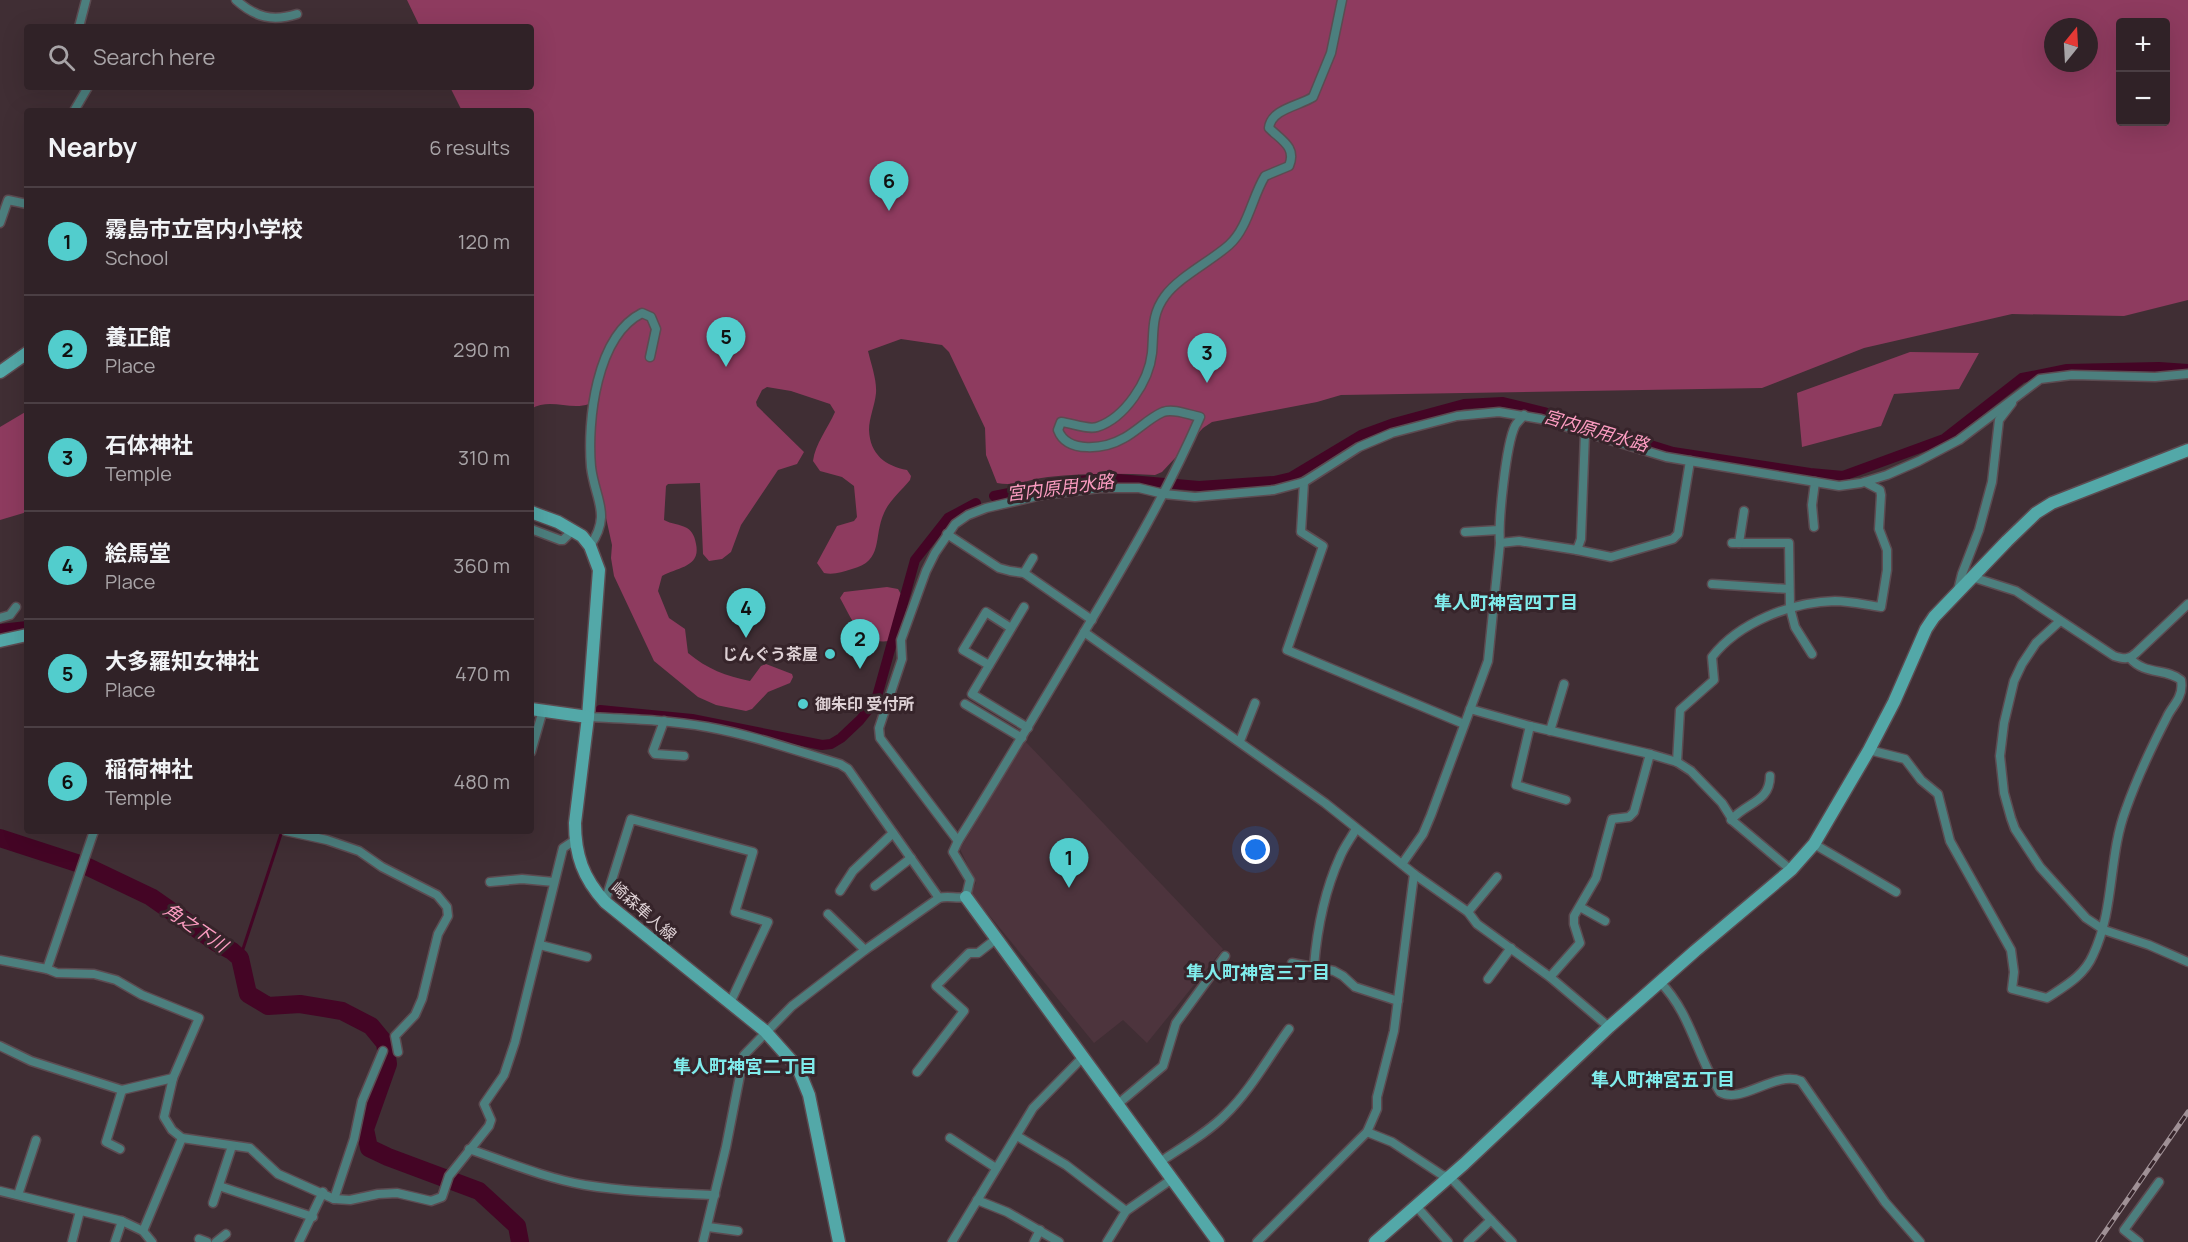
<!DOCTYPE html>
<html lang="en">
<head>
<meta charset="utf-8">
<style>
	body { margin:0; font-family:Manrope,"Noto Sans JP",sans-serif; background:#3c2f33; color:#f1f3f6 }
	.controls { position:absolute; right:18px; top:18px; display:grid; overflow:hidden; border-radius:6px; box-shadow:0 6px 24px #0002 }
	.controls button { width:54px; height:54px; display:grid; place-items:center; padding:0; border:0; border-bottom:2px solid #4b3f44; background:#302227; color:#f1f3f6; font:30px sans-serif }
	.compass { position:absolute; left:2044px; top:18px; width:54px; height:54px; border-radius:50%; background:#302227; box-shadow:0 6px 24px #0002; rotate:18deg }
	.you { position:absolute; left:1256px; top:850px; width:21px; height:21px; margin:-15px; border:4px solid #fff; border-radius:50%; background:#1a73e8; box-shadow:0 0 0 9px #1a73e833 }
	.badge { display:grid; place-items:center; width:39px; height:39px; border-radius:50%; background:#52cdcd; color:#111; font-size:20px; font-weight:700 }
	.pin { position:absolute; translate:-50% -50px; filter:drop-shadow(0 2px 3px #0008) }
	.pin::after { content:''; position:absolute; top:32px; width:21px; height:18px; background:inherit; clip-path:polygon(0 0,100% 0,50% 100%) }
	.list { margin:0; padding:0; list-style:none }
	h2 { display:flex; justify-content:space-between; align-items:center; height:78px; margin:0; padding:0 24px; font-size:26px }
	h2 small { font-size:20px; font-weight:400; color:#a8a4a7 }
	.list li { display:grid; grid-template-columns:39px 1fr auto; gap:18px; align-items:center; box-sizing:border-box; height:108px; padding:0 24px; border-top:2px solid #4b3f44 }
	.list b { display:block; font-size:22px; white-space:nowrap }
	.list p { margin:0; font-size:20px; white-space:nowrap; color:#a8a4a7 }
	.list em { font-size:20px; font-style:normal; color:#a8a4a7 }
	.icon { flex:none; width:33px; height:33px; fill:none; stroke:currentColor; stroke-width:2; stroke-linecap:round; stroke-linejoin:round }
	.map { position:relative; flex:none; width:2188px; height:1242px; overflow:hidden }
	.search { position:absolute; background:#302227; box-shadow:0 6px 24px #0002; left:24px; top:24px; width:510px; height:66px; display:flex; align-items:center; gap:15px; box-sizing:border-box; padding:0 21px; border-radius:6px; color:#a8a4a7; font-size:22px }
	.panel { position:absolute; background:#302227; box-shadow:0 6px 24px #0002; left:24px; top:108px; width:510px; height:726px; border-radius:6px }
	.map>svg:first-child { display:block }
	.built { fill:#4d343d }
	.green { fill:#8e3b5f; fill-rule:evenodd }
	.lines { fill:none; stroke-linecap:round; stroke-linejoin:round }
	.stream { stroke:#440525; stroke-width:3 }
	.canal { stroke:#440525; stroke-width:10 }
	.river { stroke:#440525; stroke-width:18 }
	.street-casing { stroke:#5c4b51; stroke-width:11 }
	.secondary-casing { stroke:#5c4b51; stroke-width:15 }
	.street { stroke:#4c7f7e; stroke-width:8 }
	.secondary { stroke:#53a8a8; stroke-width:12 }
	.rail-casing { stroke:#a09196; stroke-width:5 }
	.rail { stroke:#36242a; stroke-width:3; stroke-dasharray:9; stroke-linecap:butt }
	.poi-dot { fill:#52cdcd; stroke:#36242a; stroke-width:2 }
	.labels { text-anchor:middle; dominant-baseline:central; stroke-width:6; stroke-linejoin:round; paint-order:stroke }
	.poi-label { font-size:16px; font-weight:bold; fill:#ded1d5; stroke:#36242a; text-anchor:end }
	.street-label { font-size:16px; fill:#ded1d5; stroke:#36242a }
	.water-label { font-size:18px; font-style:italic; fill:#fc9cc1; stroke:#36242a }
	.neighbourhood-label { font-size:18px; font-weight:bold; fill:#80ecec; stroke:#36242a }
</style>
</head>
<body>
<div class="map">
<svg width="2188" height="1242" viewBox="0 0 2188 1242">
	<rect width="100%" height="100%" fill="#402e34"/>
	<polygon class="built" points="1025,741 1223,949 1147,1043 1123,1020 1094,1043 971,893 976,883 960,849"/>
	<g class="green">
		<path d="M407,0H2188V300L2124,316L2012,314L1864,348L1762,388L1341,395L1317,402L1212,422L1203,428L1162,472L1155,475C1119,473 1084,473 1048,477C1030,479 1015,487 997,483L986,455L985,428L949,352L942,345L901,339L868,351C871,364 877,380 876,393C875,405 869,418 869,430C870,455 886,466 907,470L911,476L910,480C901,491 889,501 884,513C873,537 884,561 852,569C842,572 834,575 824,573L817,563L837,526L854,521L857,517L854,486L842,477L820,471L813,461C815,444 828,428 835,412L830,404L791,391L767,387L762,390L756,402L757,406L804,452L797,464L778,470L741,525L731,552L722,559L709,561L703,554L700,483L668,484L666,486L664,520C671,524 680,524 687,528C693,532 695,538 696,544C701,567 678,567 662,576L658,591L669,618L685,629L688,653C707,669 726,676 750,681L761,666L766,664L792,674L793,677L790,683L768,692L752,709L746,711L716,705L698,697L654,661L614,576L611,558L612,545L595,468V440L589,404C570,411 550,397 531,409V111H462L450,87H531V27H420ZM2120,22H2166V122H2120ZM2053,27H2089V63H2053Z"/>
		<polygon points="1910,352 1979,353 1959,389 1894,394 1881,426 1802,447 1797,393"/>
		<polygon points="27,411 27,512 0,520 0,427"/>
		<path d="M887,587L898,589L902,596L889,641C860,645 852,619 840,598L844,592Z"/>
	</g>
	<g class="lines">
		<polyline class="stream" points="240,958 282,831"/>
		<g class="canal">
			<polyline points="994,496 1058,483 1107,478 1199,486 1274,481 1291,477 1361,435 1394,423 1464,404 1503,402 1544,412 1673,452 1810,473 1843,476 1944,439 2022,378 2067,369 2159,367 2188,369"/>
			<polyline points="0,629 27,626"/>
			<polyline points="600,710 692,719 822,745 831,744 841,738 860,720 876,700 915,560 948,518 976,503"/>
		</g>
		<polyline class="river" points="0,838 86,866 151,897 217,943 232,951 240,958 248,994 268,1006 300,1004 342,1011 371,1026 385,1043 388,1064 365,1129 369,1148 388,1157 479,1191 517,1226 520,1242"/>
		<defs>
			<g id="street">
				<path d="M236,0C255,17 272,22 297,14"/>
				<polyline points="79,27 86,0"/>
				<polyline points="74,111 88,87"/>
				<polyline points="0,223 8,200 27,204"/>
				<polyline points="1304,482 1301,532 1323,546 1287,650 1464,724"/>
				<polyline points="1814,527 1812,505 1815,482"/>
				<polyline points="531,529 560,540 563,540 573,530"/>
				<polyline points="1465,532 1499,530"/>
				<polyline points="947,534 999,568 1010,571 1024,573 1092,620"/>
				<polyline points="1500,543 1519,541 1577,550 1581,539 1585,433"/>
				<polyline points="1732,543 1789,543 1790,608 1795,627 1812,654"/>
				<polyline points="1739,543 1744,511"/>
				<path d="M590,546C612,514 595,500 591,467C587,421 596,336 642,313L651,317L656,329L650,357"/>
				<polyline points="1577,550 1611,557 1673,539 1678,534 1690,461"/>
				<polyline points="1024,573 1033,558"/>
				<path d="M1972,577L2016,591L2114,656C2123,659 2129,660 2136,653L2188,604"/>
				<polyline points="1712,584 1789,589"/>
				<polyline points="1958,590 1962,574 1979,530 1992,482 1999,420 2012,403"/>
				<polyline points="1024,607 972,694 1028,728"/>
				<polyline points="0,618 10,615 16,607"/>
				<polyline points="2060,621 2036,643 2022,664 2014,681 2004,723 2000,756 2004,793 2011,818 2015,829 2040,867 2086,918 2104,930 2149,945 2188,962"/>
				<polyline points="1084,632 1325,803 1414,874 1468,912 1477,924 1550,977 1609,1027"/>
				<polyline points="989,665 963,650 986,612 1011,628"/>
				<polyline points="965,704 1022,738"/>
				<polyline points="1470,709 1530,726 1650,754"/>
				<path d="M588,717C628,719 668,720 707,727C752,735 797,751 840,764L848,769L939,898"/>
				<polyline points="664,721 653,751 655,754 684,756"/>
				<polyline points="1530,726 1516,785 1566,800"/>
				<polyline points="1550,731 1564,684"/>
				<polyline points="1240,741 1255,703"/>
				<path d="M1869,750L1905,759L1921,780L1938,794L1950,841L2011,950L2014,972L2012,989L2047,998C2065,986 2084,976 2093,955C2115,909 2108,856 2126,809C2137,778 2152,746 2167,717C2170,710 2176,704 2179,697C2182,691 2182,686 2181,680C2166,668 2144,675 2130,658"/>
				<polyline points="531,752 543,710"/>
				<path d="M1677,762L1680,710L1714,680L1712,657C1739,622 1792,602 1835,601C1850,601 1866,605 1881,607L1887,570V550L1879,529L1881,495L1880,490L1865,482"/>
				<path d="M1731,820C1747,802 1770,802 1770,776"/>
				<polyline points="286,831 327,840 359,851 382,867 437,895 447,907 448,916 438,934 422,999 415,1015 395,1036 398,1052"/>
				<polyline points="958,841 880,738 879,728 902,659 901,640 926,571 935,553 955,524 968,515 986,508 1042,495 1100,488 1139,488 1164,494 1195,497 1274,490 1304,482 1359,447 1392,433 1457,416 1499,412 1541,419 1666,457 1839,486 1861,483 1887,475 1919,461 1959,440 2040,379 2072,375 2155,377 2188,374"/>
				<polyline points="1814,844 1896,892"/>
				<path d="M1402,864L1423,834L1431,815L1488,661L1500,543C1498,521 1506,445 1515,426C1517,422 1521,419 1524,415"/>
				<polyline points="490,882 522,879 554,882"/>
				<polyline points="875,886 911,858"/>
				<polyline points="840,891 853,871 893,833"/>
				<polyline points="605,902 631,819 753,852 735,912 768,922 730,1003"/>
				<polyline points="1580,907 1605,921"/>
				<polyline points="1468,912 1497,877"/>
				<polyline points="828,914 865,950"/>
				<polyline points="540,945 587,957"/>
				<polyline points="0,960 47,969 57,973 94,974 116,980 142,995 199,1018 173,1078 164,1117 172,1130 182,1138 250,1148 278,1174 334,1199 350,1200 378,1194 397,1193 431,1201 442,1197 449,1176 489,1126 491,1120 484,1104 504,1075 515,1042 563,848 575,840"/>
				<polyline points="1292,963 1334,971 1343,976 1355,987 1398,1001"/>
				<path d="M1314,966C1317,930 1325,890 1340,857C1344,847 1351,838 1356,829"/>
				<polyline points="47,969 94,831"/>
				<polyline points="1550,977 1580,943 1574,924 1574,916 1596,878 1612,819 1629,817 1634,812 1650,754 1677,762 1691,771 1722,803 1734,822 1791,870"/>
				<polyline points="1488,979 1511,948"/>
				<path d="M1660,982C1691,1013 1697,1057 1720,1092C1741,1105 1776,1070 1801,1081L1885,1202L1920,1242"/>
				<polyline points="0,1046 31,1061 122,1090 106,1142 120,1149"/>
				<polyline points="917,1072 964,1011 936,986 969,953 978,953 996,939"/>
				<polyline points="122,1090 173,1078"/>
				<polyline points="1118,1104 1163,1066 1176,1023 1225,956"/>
				<polyline points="1367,1132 1392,1142 1442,1175 1450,1177 1512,1242"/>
				<polyline points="1017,1136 1066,1165 1126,1211"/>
				<polyline points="950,1138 996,1168"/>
				<path d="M469,1149C507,1162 545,1178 585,1185C628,1192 672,1193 715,1195"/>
				<path d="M1160,1162C1182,1147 1206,1134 1225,1115C1250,1091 1268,1058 1289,1029"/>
				<polyline points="219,1186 313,1217"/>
				<polyline points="0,1191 122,1221 143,1231 152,1242"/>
				<polyline points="18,1195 36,1140"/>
				<polyline points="334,1199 354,1139 362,1101 383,1051"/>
				<polyline points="977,1200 1007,1212 1059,1242"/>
				<polyline points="213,1203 232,1146"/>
				<polyline points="1417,1207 1448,1242"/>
				<polyline points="708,1227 738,1231"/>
				<polyline points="143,1231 182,1138"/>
				<polyline points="199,1239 207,1242"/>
				<polyline points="72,1242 80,1211"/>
				<polyline points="115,1242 122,1221"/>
				<polyline points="216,1242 226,1234"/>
				<polyline points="299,1242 323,1192"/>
				<path d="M703,1242L726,1147L744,1055L792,1006L865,950L939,898C948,895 956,899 966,897L970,880L953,852L958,841C1001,773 1042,703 1083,634C1125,564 1167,493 1200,417C1189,415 1174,408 1163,412C1149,418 1137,431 1124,438C1105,449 1067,454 1058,430L1061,422C1072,423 1087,430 1097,427C1125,418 1149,381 1152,353C1154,331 1151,315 1165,296C1179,277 1211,261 1229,245C1248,228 1252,197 1265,176L1289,166C1297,147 1281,140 1269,128C1271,109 1299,106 1313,97L1331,53L1342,0"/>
				<polyline points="952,1242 1033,1108 1083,1057"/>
				<polyline points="1034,1242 1040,1230"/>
				<polyline points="1107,1242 1126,1211 1172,1179"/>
				<polyline points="1257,1242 1367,1132 1377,1109 1377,1097 1394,1031 1414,874"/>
				<polyline points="1468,1242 1491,1220"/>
				<polyline points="2139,1242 2124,1230 2159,1182"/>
			</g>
			<g id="secondary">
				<polyline points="0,372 27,353"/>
				<path d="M531,512L558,522L582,536L590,546L599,570L588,717L575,823C575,855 583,878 605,902L765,1031L798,1068L809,1095L839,1242"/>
				<polyline points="0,641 27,635"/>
				<polyline points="531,709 588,717"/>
				<polyline points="966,897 1218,1242"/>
				<polyline points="1375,1242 1464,1164 1609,1027 1695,951 1791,870 1814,844 1869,750 1894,702 1926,629 1934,617 2007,541 2036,513 2052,503 2188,450"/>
			</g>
		</defs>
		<use href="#street" class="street-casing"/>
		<use href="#secondary" class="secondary-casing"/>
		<use href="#street" class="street"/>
		<use href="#secondary" class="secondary"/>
		<defs>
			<polyline id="rail" points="2098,1242 2188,1112"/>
		</defs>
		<use href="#rail" class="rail-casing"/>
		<use href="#rail" class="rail"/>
	</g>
	<g class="poi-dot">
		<circle cx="830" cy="654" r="6"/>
		<circle cx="803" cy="704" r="6"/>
	</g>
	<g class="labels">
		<g class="poi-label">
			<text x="818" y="654">じんぐう茶屋</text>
			<text x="815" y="704" text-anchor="start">御朱印 受付所</text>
		</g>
		<g class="street-label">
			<text transform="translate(644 911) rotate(41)">崎森隼人線</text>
		</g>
		<g class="water-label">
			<text transform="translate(1596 430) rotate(16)">宮内原用水路</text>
			<text transform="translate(1060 487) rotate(-7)">宮内原用水路</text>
			<text transform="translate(196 927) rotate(34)">角之下川</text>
		</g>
		<g class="neighbourhood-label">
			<text x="1506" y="602">隼人町神宮四丁目</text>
			<text x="1258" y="972">隼人町神宮三丁目</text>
			<text x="745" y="1066">隼人町神宮二丁目</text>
			<text x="1663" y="1079">隼人町神宮五丁目</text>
		</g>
	</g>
</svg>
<div class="controls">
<button>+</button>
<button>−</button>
</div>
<svg class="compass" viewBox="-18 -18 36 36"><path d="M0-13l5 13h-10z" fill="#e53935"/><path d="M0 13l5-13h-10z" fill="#a8a4a7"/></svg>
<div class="you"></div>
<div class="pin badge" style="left:1069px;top:888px">1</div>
<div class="pin badge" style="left:860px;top:669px">2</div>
<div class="pin badge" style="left:1207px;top:383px">3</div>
<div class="pin badge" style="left:746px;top:638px">4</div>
<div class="pin badge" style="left:726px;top:367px">5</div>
<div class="pin badge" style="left:889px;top:211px">6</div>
<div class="search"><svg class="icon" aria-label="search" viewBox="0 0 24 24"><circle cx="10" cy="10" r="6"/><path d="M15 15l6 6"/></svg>Search here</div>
<section class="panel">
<h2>Nearby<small>6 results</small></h2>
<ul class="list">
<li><span class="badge">1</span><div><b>霧島市立宮内小学校</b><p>School</p></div><em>120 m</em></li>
<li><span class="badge">2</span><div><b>養正館</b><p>Place</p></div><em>290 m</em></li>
<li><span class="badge">3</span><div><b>石体神社</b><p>Temple</p></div><em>310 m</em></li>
<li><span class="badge">4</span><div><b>絵馬堂</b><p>Place</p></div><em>360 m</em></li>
<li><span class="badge">5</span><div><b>大多羅知女神社</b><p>Place</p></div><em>470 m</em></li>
<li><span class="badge">6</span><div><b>稲荷神社</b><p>Temple</p></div><em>480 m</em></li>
</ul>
</section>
</div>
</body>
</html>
